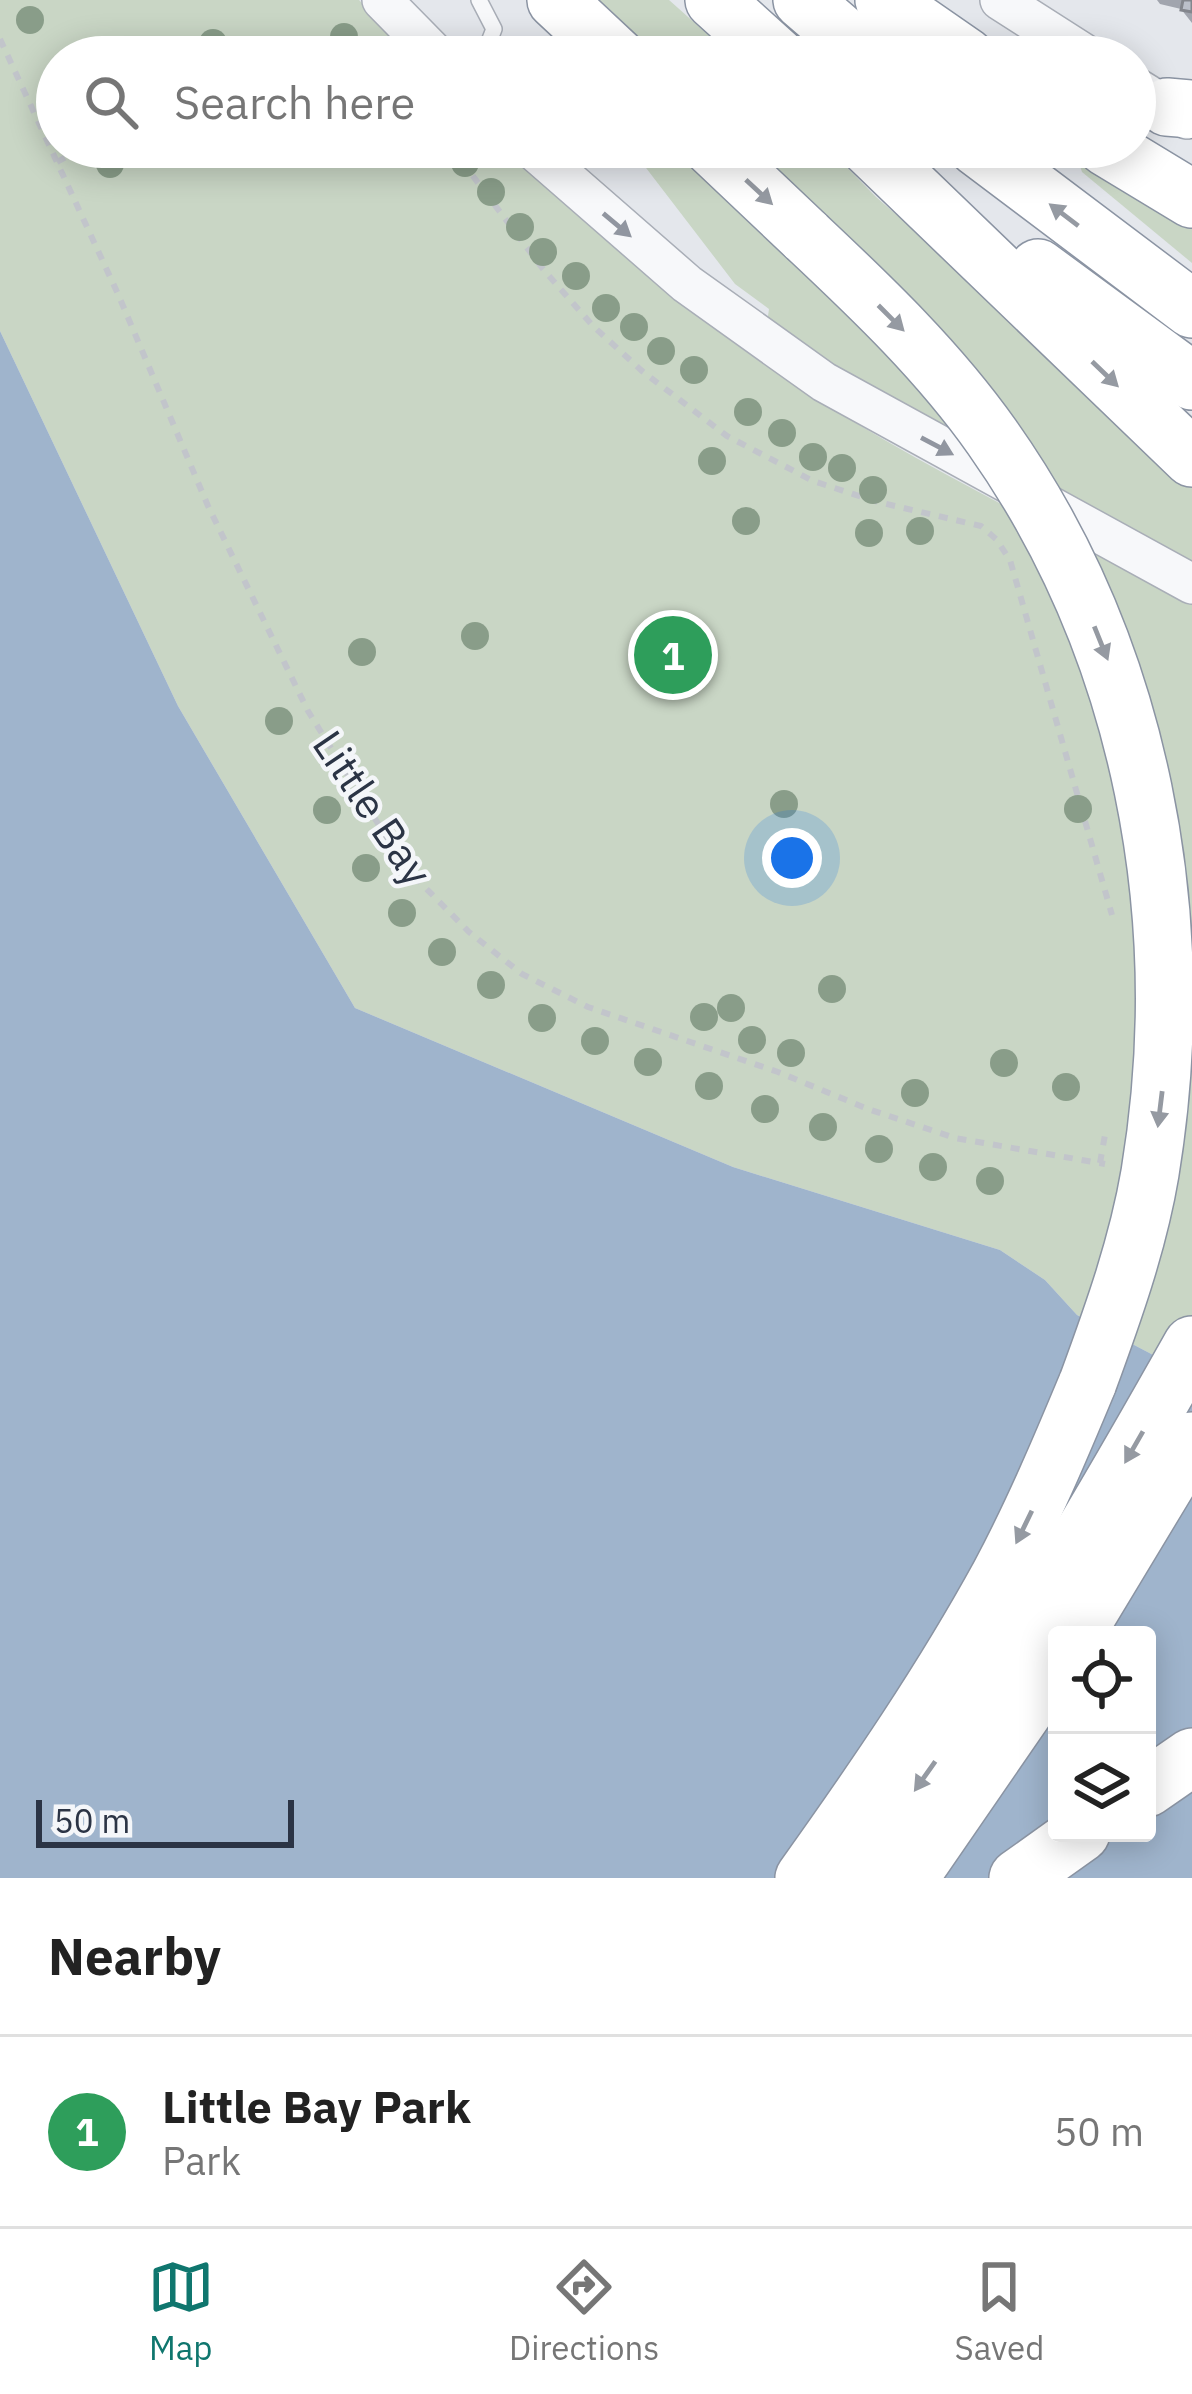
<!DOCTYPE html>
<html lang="en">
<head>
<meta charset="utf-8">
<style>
	body { margin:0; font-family:"IBM Plex Sans",sans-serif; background:#f6f6f6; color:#222 }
	.controls { position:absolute; right:36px; bottom:36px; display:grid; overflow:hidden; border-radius:12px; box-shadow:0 6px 30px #0003 }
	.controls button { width:108px; height:108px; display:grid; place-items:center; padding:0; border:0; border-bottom:3px solid #e0e0e0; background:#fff; color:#222; font:60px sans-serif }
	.scale { position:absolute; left:36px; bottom:30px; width:258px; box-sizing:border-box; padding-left:12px; border:6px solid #2b3445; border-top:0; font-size:33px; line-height:42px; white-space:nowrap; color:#2b3445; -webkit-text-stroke:9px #f4f6f9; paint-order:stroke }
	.you { position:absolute; left:792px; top:858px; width:42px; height:42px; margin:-30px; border:9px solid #fff; border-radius:50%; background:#1a73e8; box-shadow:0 0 0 18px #1a73e833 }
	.badge { display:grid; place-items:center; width:78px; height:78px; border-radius:50%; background:#0f766e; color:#fff; font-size:39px; font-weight:700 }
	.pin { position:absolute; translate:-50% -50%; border:6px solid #fff; box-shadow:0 3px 12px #0006 }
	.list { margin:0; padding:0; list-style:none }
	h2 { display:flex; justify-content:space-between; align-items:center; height:156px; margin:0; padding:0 48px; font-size:51px }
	h2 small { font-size:39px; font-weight:400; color:#767676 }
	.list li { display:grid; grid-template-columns:78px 1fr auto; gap:36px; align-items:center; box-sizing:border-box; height:192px; padding:0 48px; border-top:3px solid #e0e0e0 }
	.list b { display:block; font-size:45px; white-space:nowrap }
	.list p { margin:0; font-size:39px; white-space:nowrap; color:#767676 }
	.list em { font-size:39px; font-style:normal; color:#767676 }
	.icon { flex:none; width:66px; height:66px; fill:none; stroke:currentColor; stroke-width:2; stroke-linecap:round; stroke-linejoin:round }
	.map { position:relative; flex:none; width:1192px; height:1878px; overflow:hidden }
	.search { position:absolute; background:#fff; box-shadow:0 6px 30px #0003; left:36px; right:36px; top:36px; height:132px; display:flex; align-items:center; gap:30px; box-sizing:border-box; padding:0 42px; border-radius:66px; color:#767676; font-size:45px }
	.sheet { height:348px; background:#fff }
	nav { display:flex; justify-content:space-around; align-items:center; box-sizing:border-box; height:168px; border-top:3px solid #e0e0e0; background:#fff; font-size:33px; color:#767676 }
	nav a { display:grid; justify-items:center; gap:6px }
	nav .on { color:#0f766e }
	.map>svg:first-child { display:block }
	.green { fill:#c9d6c5 }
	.water { fill:#9fb4cc; fill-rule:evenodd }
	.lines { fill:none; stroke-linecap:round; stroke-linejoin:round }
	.service-casing { stroke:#a9aeb7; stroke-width:18 }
	.tertiary-casing { stroke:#a9aeb7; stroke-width:42 }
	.motorway-casing { stroke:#8b94a3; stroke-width:60 }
	.path { stroke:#c2c5cb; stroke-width:6; stroke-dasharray:9 9; stroke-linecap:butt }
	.service { stroke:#f7f8fa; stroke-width:15 }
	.tertiary { stroke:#f7f8fa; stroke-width:39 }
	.motorway { stroke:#fff; stroke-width:57 }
	.motorway-bridge-casing { stroke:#8b94a3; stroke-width:60; stroke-linecap:butt }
	.motorway-bridge { stroke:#fff; stroke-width:57 }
	.tree { fill:#899d89 }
	.wall { fill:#a1a5ae }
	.building { fill:#bbc0ca; stroke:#83868d; stroke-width:3 }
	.oneway { fill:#959aa2 }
	.oneway2 { fill:#9196a0 }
	.labels { text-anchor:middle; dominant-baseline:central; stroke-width:9; stroke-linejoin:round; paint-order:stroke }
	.street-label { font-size:42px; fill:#2b3445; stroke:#f4f6f9 }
</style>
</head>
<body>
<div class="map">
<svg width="1192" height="1878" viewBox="0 0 1192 1878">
	<rect width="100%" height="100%" fill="#e4e7ec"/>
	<g class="green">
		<path d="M0,0H359L414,57H57V147H505C584,219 661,291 748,353C886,451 1043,524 1192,604V1368L1157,1357L1077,1315L1045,1280L1000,1250L733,1167L355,1008L178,706L0,331Z"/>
		<polygon points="587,0 669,0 733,57 647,57"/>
		<polygon points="630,147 680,147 768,231 743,147 827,147 876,197 1006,310 1192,481 1192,565 852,380 767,323 769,309 735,284"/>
		<polygon points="1076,154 1192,225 1192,263 1082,172"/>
	</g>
	<path class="water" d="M0,331L178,706L355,1008L733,1167L1000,1250L1045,1280L1077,1315L1157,1357L1192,1368V1878H0ZM1057,1635H1147V1833H1057Z"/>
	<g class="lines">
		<defs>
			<g id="service">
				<polyline points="479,0 494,29 483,57"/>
				<polyline points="1192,1057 1192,1058"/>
			</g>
			<g id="tertiary">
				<polyline points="382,0 438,57"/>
				<polyline points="1000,0 1089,57"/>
				<polyline points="1135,87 1187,119"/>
				<polyline points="530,147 687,284 824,382 1192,584"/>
			</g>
			<g id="motorway">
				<polyline points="556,0 617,57"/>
				<polyline points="714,0 777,57"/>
				<polyline points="802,0 868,57"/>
				<polyline points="884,0 966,57"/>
				<polyline points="1167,107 1192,109"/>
				<polyline points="712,147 807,237"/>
				<polyline points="869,147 1192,458"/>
				<polyline points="977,147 1192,309"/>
				<polyline points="1106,147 1192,199"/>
				<polyline points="1038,268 1192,381"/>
				<polyline points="1075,1635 1192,1441"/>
				<polyline points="1147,1788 1192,1757"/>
				<path d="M804,1878C874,1780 942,1681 1000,1575C1033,1513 1061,1447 1088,1382"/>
				<path d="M850,1878C981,1713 1089,1528 1192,1345"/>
				<polyline points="909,1878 1057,1663"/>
				<polyline points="1018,1878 1081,1833"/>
			</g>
		</defs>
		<use href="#service" class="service-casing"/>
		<use href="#tertiary" class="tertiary-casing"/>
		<use href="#motorway" class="motorway-casing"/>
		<g class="path">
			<polyline points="0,39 118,294 208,506 308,711 405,867 469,932 522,974 588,1007 778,1072 868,1109 955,1138 1105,1164"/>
			<polyline points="317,57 337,50 367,57"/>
			<polyline points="451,147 543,269 593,326 642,371 727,436 813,481 878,502 981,526 996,539 1010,560 1112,915"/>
			<polyline points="57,162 84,147"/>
			<polyline points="1100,1163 1106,1129"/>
		</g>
		<use href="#service" class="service"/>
		<use href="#tertiary" class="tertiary"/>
		<use href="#motorway" class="motorway"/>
		<defs>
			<path id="motorway-bridge" d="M807,237C873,299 939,362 992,437C1142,649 1192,918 1150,1173C1138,1244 1113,1314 1088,1382"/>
		</defs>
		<use href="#motorway-bridge" class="motorway-bridge-casing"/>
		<use href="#motorway-bridge" class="motorway-bridge"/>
	</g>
	<g class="tree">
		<circle cx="30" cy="20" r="14"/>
		<circle cx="344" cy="37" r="14"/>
		<circle cx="213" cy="43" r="14"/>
		<circle cx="465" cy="163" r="14"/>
		<circle cx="110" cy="164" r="14"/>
		<circle cx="491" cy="192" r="14"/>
		<circle cx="520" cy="227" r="14"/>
		<circle cx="543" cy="252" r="14"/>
		<circle cx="576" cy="276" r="14"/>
		<circle cx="606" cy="308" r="14"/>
		<circle cx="634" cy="327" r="14"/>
		<circle cx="661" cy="351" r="14"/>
		<circle cx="694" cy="370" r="14"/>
		<circle cx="748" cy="412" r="14"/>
		<circle cx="782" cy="433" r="14"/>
		<circle cx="813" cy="457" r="14"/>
		<circle cx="712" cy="461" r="14"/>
		<circle cx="842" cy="468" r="14"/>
		<circle cx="873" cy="490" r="14"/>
		<circle cx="746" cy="521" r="14"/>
		<circle cx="920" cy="531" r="14"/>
		<circle cx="869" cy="533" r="14"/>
		<circle cx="475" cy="636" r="14"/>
		<circle cx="362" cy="652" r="14"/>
		<circle cx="279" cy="721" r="14"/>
		<circle cx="784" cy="804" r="14"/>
		<circle cx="1078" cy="809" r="14"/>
		<circle cx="327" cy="810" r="14"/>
		<circle cx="366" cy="868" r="14"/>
		<circle cx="402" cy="913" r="14"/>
		<circle cx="442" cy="952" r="14"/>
		<circle cx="491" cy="985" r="14"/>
		<circle cx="832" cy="989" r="14"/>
		<circle cx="731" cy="1008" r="14"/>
		<circle cx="704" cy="1017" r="14"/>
		<circle cx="542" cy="1018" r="14"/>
		<circle cx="752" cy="1040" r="14"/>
		<circle cx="595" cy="1041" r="14"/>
		<circle cx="791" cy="1053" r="14"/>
		<circle cx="648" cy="1062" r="14"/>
		<circle cx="1004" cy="1063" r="14"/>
		<circle cx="709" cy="1086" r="14"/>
		<circle cx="1066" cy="1087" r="14"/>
		<circle cx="915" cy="1093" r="14"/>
		<circle cx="765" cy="1109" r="14"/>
		<circle cx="823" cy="1127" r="14"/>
		<circle cx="879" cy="1149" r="14"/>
		<circle cx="933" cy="1167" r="14"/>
		<circle cx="990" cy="1181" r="14"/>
	</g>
	<polygon class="wall" points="1157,0 1192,0 1192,23 1181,9 1160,4"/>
	<polygon class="building" points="1183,0 1192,0 1192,12 1181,10"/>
	<defs><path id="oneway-solid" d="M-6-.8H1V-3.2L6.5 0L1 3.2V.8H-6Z" transform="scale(3)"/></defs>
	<g class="oneway">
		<use href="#oneway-solid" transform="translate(759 192) rotate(43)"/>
		<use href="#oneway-solid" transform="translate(1064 215) rotate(-143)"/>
		<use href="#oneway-solid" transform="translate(891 318) rotate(45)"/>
		<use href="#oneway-solid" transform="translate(1105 374) rotate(44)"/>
		<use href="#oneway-solid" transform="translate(1101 643) rotate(68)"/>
		<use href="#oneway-solid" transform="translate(1160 1109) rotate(97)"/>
		<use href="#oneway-solid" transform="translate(1134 1447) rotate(120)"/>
		<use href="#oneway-solid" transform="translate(1024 1527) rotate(116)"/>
		<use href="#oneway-solid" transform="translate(925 1776) rotate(125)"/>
	</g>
	<g class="oneway2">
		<use href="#oneway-solid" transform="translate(617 225) rotate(40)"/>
		<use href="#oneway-solid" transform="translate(937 446) rotate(28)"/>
	</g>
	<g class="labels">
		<g class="street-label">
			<text transform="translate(373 808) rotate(56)">Little Bay</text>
		</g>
	</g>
</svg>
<div class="controls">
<button><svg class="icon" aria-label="locate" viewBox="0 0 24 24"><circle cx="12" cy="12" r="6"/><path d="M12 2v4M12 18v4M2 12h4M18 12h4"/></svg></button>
<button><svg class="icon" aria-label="layers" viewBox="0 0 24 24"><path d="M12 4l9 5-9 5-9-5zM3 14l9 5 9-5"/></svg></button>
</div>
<div class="scale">50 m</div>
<div class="you"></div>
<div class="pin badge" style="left:673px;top:655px;background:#2e9e5b">1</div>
<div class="search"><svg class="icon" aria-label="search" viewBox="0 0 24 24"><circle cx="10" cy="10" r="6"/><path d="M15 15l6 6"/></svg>Search here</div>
</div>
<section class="sheet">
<h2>Nearby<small></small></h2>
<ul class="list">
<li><span class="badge" style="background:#2e9e5b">1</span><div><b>Little Bay Park</b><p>Park</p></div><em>50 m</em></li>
</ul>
</section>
<nav>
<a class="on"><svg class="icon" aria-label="map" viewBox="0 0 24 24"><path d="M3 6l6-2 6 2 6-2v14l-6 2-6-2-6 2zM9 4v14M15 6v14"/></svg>Map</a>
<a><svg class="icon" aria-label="directions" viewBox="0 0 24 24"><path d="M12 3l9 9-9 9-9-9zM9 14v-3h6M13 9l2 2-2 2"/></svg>Directions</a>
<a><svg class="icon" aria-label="saved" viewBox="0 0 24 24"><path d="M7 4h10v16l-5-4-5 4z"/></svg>Saved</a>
</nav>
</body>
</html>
